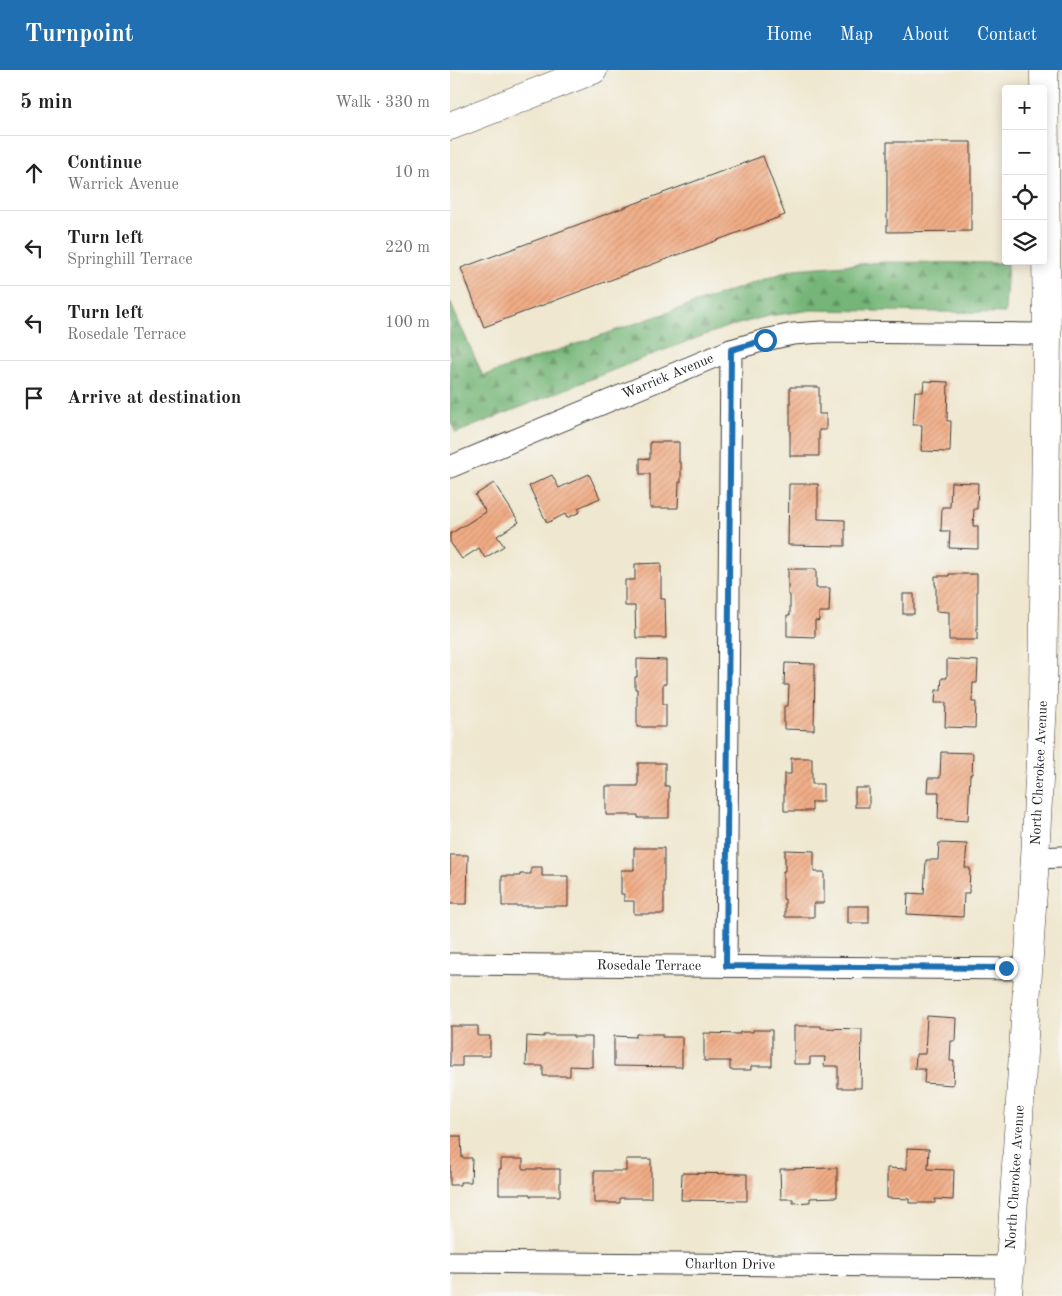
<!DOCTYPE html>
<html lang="en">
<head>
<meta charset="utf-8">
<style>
	body { margin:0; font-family:"Old Standard TT",serif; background:#f2f2f2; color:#222 }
	.controls { position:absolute; right:15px; top:15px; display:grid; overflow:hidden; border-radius:5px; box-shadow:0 2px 12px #0003 }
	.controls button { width:45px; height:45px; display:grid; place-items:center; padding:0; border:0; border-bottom:1px solid #e0e0e0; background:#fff; color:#222; font:25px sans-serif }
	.stop { position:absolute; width:15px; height:15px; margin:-11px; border:4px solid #1f6fb2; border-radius:50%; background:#fff }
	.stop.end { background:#1f6fb2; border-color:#fff; box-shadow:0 1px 5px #0008 }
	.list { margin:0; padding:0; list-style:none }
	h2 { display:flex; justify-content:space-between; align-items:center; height:65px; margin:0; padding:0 20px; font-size:21px }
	h2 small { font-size:16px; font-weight:400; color:#767676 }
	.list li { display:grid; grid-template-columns:32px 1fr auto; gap:15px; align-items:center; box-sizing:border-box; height:75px; padding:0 20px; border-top:1px solid #e0e0e0 }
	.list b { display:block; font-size:19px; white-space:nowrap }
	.list p { margin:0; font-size:16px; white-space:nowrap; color:#767676 }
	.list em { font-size:16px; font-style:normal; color:#767676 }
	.icon { flex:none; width:28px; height:28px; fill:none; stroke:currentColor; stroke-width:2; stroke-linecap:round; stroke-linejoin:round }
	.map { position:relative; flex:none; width:612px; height:1226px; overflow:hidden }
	header { display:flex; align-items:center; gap:30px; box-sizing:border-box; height:70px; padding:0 25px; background:#1f6fb2; color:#fff }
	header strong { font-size:24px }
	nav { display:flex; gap:28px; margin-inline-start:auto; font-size:18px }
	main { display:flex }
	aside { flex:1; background:#fff }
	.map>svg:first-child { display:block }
	.forest { fill:url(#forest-firs); stroke:#48684a }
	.building { fill:url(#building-hatch) }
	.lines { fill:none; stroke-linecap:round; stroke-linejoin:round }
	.street-casing { stroke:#3c3a37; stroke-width:23 }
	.secondary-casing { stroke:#3c3a37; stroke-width:29 }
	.highway-casing { stroke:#3c3a37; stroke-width:29 }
	.street { stroke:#fff; stroke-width:21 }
	.secondary { stroke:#fff; stroke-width:28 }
	.highway { stroke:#fff; stroke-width:28 }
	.route { stroke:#1f6fb2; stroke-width:6 }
	.labels { text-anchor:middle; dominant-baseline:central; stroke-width:4; stroke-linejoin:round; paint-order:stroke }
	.street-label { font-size:14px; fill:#1c1c1c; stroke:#f6f6f2 }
</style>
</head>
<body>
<header>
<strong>Turnpoint</strong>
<nav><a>Home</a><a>Map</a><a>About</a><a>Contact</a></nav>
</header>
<main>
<aside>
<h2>5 min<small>Walk · 330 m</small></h2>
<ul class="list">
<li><svg class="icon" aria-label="ahead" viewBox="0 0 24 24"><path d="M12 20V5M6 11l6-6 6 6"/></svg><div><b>Continue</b><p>Warrick Avenue</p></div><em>10 m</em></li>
<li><svg class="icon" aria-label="left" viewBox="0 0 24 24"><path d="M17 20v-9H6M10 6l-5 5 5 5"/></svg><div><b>Turn left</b><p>Springhill Terrace</p></div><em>220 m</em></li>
<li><svg class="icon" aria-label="left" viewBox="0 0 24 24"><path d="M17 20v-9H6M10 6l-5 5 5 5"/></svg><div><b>Turn left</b><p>Rosedale Terrace</p></div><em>100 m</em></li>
<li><svg class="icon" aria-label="arrive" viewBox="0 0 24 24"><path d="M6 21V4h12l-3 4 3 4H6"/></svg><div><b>Arrive at destination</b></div></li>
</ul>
</aside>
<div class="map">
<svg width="612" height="1226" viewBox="0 0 612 1226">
	<defs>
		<pattern id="forest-firs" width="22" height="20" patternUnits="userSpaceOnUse" patternTransform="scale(1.25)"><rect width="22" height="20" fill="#75b577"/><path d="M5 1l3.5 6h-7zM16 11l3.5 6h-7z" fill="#5f9261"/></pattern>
		<pattern id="building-hatch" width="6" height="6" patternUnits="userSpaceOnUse" patternTransform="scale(1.25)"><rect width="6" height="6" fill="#f0ac85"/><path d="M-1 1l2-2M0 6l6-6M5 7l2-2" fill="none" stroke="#cd9372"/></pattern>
	</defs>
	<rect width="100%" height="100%" fill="#f6f6f2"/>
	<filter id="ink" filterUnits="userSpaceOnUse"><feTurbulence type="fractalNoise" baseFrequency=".02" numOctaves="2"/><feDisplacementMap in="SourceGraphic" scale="10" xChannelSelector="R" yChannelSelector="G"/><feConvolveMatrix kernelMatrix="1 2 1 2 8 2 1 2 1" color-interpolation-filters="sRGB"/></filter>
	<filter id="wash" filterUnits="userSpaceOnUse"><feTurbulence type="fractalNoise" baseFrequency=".0096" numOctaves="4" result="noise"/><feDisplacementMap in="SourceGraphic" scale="20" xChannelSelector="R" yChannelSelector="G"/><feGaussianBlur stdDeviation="1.12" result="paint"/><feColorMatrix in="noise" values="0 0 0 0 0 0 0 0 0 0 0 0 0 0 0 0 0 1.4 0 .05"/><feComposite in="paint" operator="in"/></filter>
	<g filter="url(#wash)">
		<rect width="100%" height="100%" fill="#efe7cf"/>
		<polygon class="forest" points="434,192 558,193 555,243 362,240 318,246 274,258 201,285 6,363 0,351 0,232 33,306 344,199"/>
		<g id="blocks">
			<g class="building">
				<polygon points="437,72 521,72 521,161 437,162"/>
				<polygon points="313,86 335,145 34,257 11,198"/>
				<polygon points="474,311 498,312 497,351 501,351 500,382 471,381 472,355 463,355 465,321 473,322"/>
				<polygon points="340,317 369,317 369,344 376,344 376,360 369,360 369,386 340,386"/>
				<polygon points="200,372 229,372 229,393 231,393 231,412 229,412 228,438 200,438 200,404 190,404 190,388 200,389"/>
				<polygon points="139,404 150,428 128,438 130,442 117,448 115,444 97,453 79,416 102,405 109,418"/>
				<polygon points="501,412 528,413 527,439 524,439 523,456 528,456 528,479 499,478 500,461 491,461 492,437 500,437"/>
				<polygon points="44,413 69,452 47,466 54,476 35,488 29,478 12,489 0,472 0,464 36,442 25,425"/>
				<polygon points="339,414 368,414 368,449 395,450 395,476 338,475"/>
				<polygon points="211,493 211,529 215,529 216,568 186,568 185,536 175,536 175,510 185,510 185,494"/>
				<polygon points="338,499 366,499 366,518 380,518 379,542 369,542 369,551 365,550 365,567 337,566 337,545 340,545 340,525 338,525"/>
				<polygon points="499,504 527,504 527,570 499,570 499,542 486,541 486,515 485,515 485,506 499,506"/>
				<rect x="453" y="524" width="11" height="20"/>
				<polygon points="187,589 216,590 216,614 213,614 213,634 216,634 216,657 187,657 187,619 185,619 185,607 187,607"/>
				<polygon points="497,589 528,591 527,613 523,613 522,632 526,632 525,658 495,657 496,633 485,633 486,620 491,620 492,608 497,608"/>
				<polygon points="335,593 365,594 364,660 334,659 334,636 338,636 339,615 334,615"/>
				<polygon points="491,682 523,683 522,704 520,704 518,751 488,749 489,722 477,722 478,708 490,708"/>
				<polygon points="341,688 362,688 362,714 373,714 373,732 362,732 362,741 334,741 334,704 341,704"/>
				<polygon points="188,693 215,693 215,716 219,716 219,748 188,748 188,745 156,745 156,716 188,716"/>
				<rect x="405" y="718" width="14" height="19"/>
				<polygon points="489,773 517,774 515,798 520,798 519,823 514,823 513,847 457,844 458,823 474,824 476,790 488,790"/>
				<polygon points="184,778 214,778 214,844 184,844 184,831 174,831 174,824 171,824 171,800 184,800"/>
				<polygon points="335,780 364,781 364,802 374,802 374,833 364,833 364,847 335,847 335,829 333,829 333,801 335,801"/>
				<polygon points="0,785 18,785 17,834 0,834"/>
				<polygon points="81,797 92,797 92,806 118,806 118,836 52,836 52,806 70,806 70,804 81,804"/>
				<rect x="398" y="836" width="21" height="17"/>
				<polygon points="477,946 506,948 505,971 501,971 500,991 504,991 503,1015 474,1013 475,999 465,999 466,984 475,984"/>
				<polygon points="0,956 28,956 28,966 40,966 40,986 12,986 12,996 0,996"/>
				<polygon points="344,956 371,956 371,958 412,959 411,1018 388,1018 388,996 374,996 375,987 360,987 360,994 344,994"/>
				<polygon points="303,960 322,960 322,996 301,996 301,1000 280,1000 280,991 254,991 254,963 290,964 290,962 303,962"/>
				<polygon points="186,964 212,964 212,967 232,967 232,997 164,996 164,966 186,967"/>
				<polygon points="94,965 123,965 123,967 142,967 142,997 120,996 120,1006 93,1006 93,996 76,996 77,966 94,967"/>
				<polygon points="0,1066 11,1066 12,1088 22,1088 21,1112 10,1112 10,1115 0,1115"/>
				<polygon points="457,1078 479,1079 478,1099 504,1100 503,1130 485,1129 485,1133 459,1133 459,1129 437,1128 437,1098 457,1099"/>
				<polygon points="51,1089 73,1089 73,1099 110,1099 110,1126 80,1126 80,1124 49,1124 49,1099 51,1099"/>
				<polygon points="176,1089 201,1089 201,1128 170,1128 170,1133 144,1133 144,1101 176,1101"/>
				<polygon points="387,1098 387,1127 360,1128 360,1132 343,1133 343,1129 331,1129 330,1099"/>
				<polygon points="232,1103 297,1104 297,1131 231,1130"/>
			</g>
		</g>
	</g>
	<g filter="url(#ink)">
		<use href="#blocks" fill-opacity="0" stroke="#3c3a37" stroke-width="1"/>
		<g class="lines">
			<defs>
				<g id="street">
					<path id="s1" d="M0,397L281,280L315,270L343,264L372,262L597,264"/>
					<polyline points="585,788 612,787"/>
					<path id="s2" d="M0,894L578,899"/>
					<polyline points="276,896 281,280"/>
					<path id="s3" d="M0,1192L560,1197"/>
				</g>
				<g id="secondary">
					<path id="s4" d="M558,1226L585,788L593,632L597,264L594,0"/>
				</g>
				<polyline id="highway" points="0,56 143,0"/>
			</defs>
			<use href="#street" class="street-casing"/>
			<use href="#secondary" class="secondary-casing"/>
			<use href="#highway" class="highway-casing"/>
			<use href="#street" class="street"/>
			<use href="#secondary" class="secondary"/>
			<use href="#highway" class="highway"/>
		</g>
	</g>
	<g class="lines" filter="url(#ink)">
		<polyline class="route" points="315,270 281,280 276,896 556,898"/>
	</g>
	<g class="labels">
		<g class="street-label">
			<text stroke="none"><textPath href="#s1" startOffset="236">Warrick Avenue</textPath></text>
			<text stroke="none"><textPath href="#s4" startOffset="524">North Cherokee Avenue</textPath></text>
			<text stroke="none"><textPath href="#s2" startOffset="199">Rosedale Terrace</textPath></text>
			<text stroke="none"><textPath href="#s4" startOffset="119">North Cherokee Avenue</textPath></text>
			<text stroke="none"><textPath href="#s3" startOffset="280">Charlton Drive</textPath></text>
		</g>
	</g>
</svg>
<div class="controls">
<button>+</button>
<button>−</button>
<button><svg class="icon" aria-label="locate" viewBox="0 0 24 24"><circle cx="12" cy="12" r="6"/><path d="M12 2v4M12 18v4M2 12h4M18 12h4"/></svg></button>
<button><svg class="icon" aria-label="layers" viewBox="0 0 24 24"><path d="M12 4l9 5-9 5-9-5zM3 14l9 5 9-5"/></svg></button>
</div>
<div class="stop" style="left:315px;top:270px"></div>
<div class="stop end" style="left:556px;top:898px"></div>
</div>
</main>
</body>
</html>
